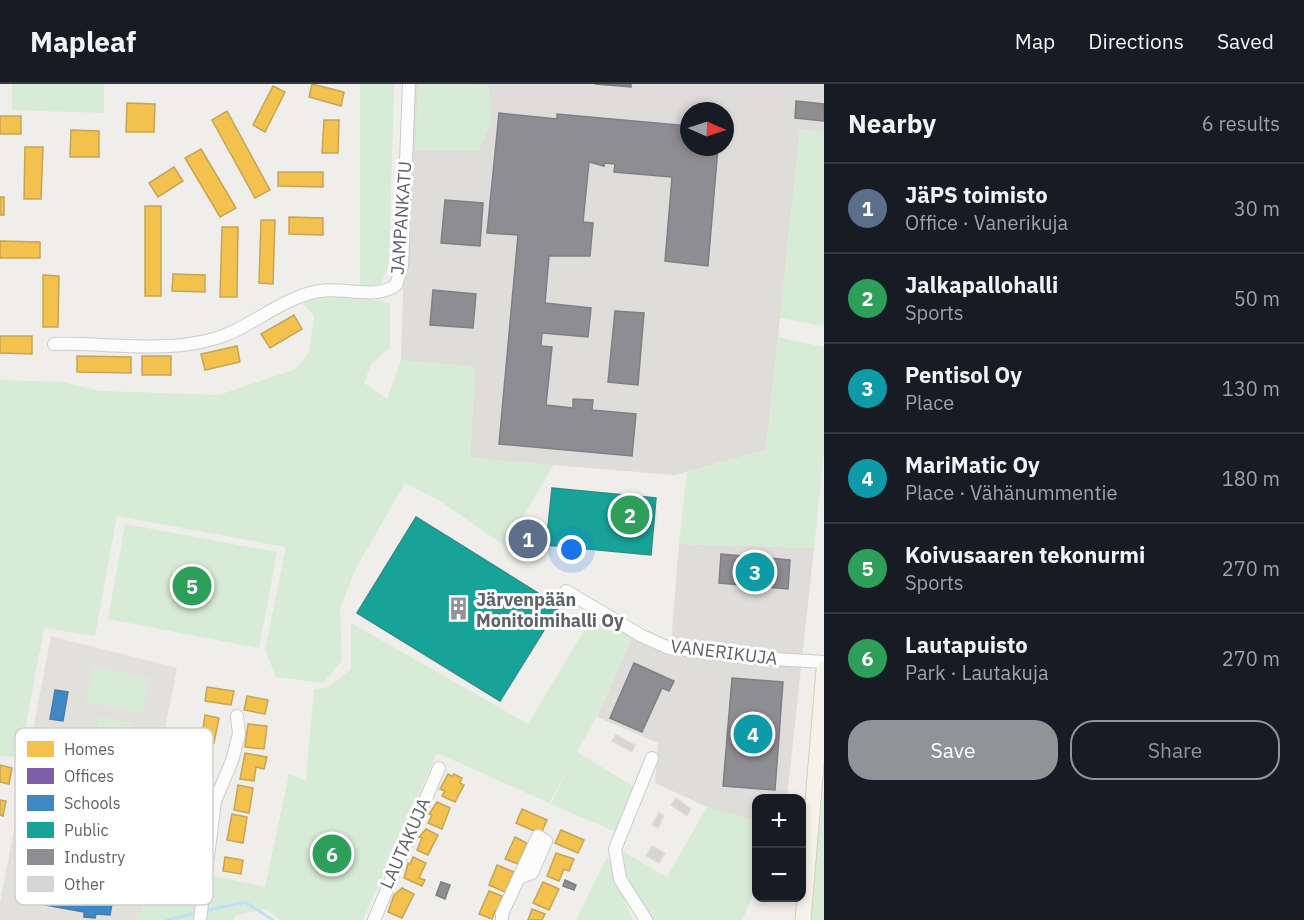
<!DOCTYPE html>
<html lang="en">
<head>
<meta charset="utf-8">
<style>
	body { margin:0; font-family:"IBM Plex Sans",sans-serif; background:#20242c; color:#f1f3f6 }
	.controls { position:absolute; right:18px; bottom:18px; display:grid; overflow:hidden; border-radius:12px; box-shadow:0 3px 9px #0003 }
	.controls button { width:54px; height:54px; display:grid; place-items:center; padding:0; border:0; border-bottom:2px solid #363941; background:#171b24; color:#f1f3f6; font:30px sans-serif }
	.compass { position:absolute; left:680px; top:18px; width:54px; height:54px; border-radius:50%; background:#171b24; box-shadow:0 3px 9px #0003; rotate:93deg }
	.you { position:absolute; left:572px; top:466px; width:21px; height:21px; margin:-15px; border:4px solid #fff; border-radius:50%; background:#1a73e8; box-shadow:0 0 0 9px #1a73e833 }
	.badge { display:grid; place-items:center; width:39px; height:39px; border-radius:50%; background:#919496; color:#fff; font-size:20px; font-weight:700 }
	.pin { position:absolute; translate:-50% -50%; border:3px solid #fff; box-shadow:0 2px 6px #0006 }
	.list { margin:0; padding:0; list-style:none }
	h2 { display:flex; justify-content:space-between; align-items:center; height:78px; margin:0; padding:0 24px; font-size:26px }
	h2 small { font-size:20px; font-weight:400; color:#9ea1a6 }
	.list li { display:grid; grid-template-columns:39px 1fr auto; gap:18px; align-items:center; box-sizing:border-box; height:90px; padding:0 24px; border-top:2px solid #363941 }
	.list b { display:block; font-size:22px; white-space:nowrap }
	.list p { margin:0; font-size:20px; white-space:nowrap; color:#9ea1a6 }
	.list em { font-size:20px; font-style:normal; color:#9ea1a6 }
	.actions { display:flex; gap:12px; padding:18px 24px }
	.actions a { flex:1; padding:14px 0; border:2px solid #919496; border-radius:24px; text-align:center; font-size:21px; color:#919496 }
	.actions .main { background:#919496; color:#fff }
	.map { position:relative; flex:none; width:824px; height:836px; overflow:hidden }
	header { display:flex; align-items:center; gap:36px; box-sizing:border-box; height:84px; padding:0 30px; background:#171b24; border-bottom:2px solid #363941 }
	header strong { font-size:28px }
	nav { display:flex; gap:33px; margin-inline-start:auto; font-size:21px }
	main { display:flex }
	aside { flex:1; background:#171b24 }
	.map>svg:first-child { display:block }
	.industrial { fill:#dfddda; fill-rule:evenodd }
	.education { fill:#e2e0da }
	.green { fill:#d8ebd6 }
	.homes { fill:#f2c14e; stroke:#c6a556; stroke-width:1.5 }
	.offices { fill:#7b5ea7; stroke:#736094; stroke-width:1.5 }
	.schools { fill:#3f88c5; stroke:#497da9; stroke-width:1.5 }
	.public { fill:#17a398; stroke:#2d908a; stroke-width:1.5 }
	.industry { fill:#8d8d92; stroke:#7f8085; stroke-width:1.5 }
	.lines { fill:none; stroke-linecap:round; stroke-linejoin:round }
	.stream { stroke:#bfe0f9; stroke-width:3 }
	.building { fill:#d6d5d3; stroke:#deddd9; stroke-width:1.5 }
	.minor-casing { stroke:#cbcccc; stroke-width:14 }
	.major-casing { stroke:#d7ceb8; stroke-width:17 }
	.minor { stroke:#fdfcfc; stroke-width:12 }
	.major { stroke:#f4f2e9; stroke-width:15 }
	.labels { text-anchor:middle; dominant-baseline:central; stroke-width:6; stroke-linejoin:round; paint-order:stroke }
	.street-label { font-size:18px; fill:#5f6368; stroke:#fff }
	.poi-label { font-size:18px; font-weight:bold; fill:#5f6368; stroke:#fff; text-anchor:start }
	.key { fill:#fff; stroke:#cfd0d2; stroke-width:1.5 }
	.key-label { font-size:16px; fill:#5f6368 }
</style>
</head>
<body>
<header>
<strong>Mapleaf</strong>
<nav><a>Map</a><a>Directions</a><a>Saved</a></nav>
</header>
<main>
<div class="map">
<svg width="824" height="836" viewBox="0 0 824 836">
	<rect width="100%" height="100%" fill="#efeeea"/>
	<g class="industrial">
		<path d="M415,0H824V48L800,46L766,366L675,391L470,374L475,283L401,276L403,204L408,151ZM689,27H725V63H689Z"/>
		<polygon points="679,460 814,464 787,714 756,714 756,737 707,723 655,699 658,659 597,633 632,553 670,572"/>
	</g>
	<polygon class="education" points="51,552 177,584 139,776 151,779 142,828 132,836 0,836 0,819"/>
	<g class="green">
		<polygon points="12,0 104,0 104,29 12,26"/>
		<polygon points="360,0 394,0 389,182 380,201 360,203"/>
		<polygon points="418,0 489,1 490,40 479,67 415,66"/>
		<polygon points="800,46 824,48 824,242 780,234"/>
		<polygon points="344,212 390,219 390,263 371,280 364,299 387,315 401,276 475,283 470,374 554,381 505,462 440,417 405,399 356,484 340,525 342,577 323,599 276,593 265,566 286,463 117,432 95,552 44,544 20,673 0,672 0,296 63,298 100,307 219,311 296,285 309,268 314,232 303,219 319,214"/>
		<polygon points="778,253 824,263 824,368 814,464 679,460 687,388 766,366"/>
		<polygon points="125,440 277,468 259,564 108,535"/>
		<polygon points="594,530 632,553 598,630 577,668 636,704 616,748 551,720 566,689 549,719 437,669 363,836 280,836 266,825 236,831 233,836 205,836 210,791 265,803 289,690 306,697 314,605 327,604 351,585 351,539 528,640"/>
		<polygon points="93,583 149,594 142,629 85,618"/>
		<polygon points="99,633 132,639 128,656 96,650"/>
		<polygon points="824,705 824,836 808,836"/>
		<polygon points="707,723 756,737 756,804 742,836 652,836 625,795 620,774 624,768 667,793"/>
		<polygon points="607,773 633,836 576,836"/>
		<polygon points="151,779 199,789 193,836 132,836 142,828"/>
	</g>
	<g class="homes">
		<polygon points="312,0 344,8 341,22 309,13"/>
		<polygon points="273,2 285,8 265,48 253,41"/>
		<polygon points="127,19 155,20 154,48 126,48"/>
		<polygon points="227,27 270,106 255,114 212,36"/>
		<rect x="0" y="32" width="21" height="18"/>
		<polygon points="324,36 339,36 338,69 322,69"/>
		<polygon points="71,46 99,47 99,73 70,73"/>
		<polygon points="25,63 43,63 41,115 24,115"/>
		<polygon points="201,65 236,124 220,133 185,74"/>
		<polygon points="174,83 183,97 158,113 149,99"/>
		<polygon points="278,88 323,88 323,103 278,102"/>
		<rect x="0" y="113" width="4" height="18"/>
		<rect x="145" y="122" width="16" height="90"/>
		<polygon points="289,133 323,134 323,151 289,150"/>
		<polygon points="261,136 275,136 273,200 259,199"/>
		<polygon points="222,143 238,143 237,213 220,213"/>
		<polygon points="0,157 40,158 40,174 0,174"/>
		<polygon points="173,190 205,191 205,208 172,207"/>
		<polygon points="43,191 59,192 58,243 43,243"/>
		<polygon points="294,231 302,245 270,264 261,250"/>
		<polygon points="0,252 32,252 32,270 0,269"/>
		<polygon points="237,262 240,278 205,286 201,270"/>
		<polygon points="77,272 131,273 131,289 77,288"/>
		<rect x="142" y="272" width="29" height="19"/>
		<polygon points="207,603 234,607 231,621 205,617"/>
		<polygon points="247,612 268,616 265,630 244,626"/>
		<polygon points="205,631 219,634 214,659 201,657"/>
		<polygon points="248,640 267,642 264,665 245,663"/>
		<polygon points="245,669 267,673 264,685 256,683 254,697 240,695"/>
		<polygon points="0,681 12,684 9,700 0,698"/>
		<polygon points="448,690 452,692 454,690 462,694 460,699 464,701 455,718 442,712 445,707 440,705"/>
		<polygon points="238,701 253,704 249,729 234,726"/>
		<polygon points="0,716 6,717 3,732 0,731"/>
		<polygon points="437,718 450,724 442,745 428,739 432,731 429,730"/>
		<polygon points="522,725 547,736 541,750 516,739"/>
		<polygon points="232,730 247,733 243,759 227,756"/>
		<polygon points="426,745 438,751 428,771 417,766 422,754 419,753"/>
		<polygon points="561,746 584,756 578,769 555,759"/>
		<polygon points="515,753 527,759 518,780 505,775"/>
		<polygon points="556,769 574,775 569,787 564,785 559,797 547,792"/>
		<polygon points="225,773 243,776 241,790 223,787"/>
		<polygon points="413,773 426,779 419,794 425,796 422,802 404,794 408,779 410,780"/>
		<polygon points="497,781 514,788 505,808 489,801"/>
		<polygon points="543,798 559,805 549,826 533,819"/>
		<polygon points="402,804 414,810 402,834 388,828 394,811"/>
		<polygon points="489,807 502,812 498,829 495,827 492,835 479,830"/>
		<polygon points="532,825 545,830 542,836 528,836"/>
	</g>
	<polygon class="offices" points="522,437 536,438 534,473 520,472"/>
	<g class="schools">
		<polygon points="55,606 68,608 63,637 50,635"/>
		<polygon points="104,677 119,679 118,684 131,687 124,728 127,728 127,734 135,741 123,757 110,831 96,830 95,834 84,833 84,828 45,821 49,795 84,800 91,766 55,760 60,738 56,737 58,723 66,725 68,716 92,720 97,690 102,690"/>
	</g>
	<g class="public">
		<polygon points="552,404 656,414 651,471 546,461"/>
		<polygon points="416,433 559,522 500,617 357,529"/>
	</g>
	<g class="industry">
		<polygon points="595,0 631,0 631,3"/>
		<polygon points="796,17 824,20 824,37 795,34"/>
		<polygon points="499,29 557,35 557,30 689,42 689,63 718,63 708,182 665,177 672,93 614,88 615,80 605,79 604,82 589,78 583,138 593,139 590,172 549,172 545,219 591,224 588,253 542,249 541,262 552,263 546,321 573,324 573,315 593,316 592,326 636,330 632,372 499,360 518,151 487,149"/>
		<polygon points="445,116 483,119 480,162 441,159"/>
		<polygon points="433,206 476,210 473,244 430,241"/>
		<polygon points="615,227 644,229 638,301 608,298"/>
		<polygon points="721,470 790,476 788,505 719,499"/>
		<polygon points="634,579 674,597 669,607 662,604 642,648 610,634"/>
		<polygon points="732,594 783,598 775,706 723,702"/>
		<polygon points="565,796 576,801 574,806 563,802"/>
		<polygon points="441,798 450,801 445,815 436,811"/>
	</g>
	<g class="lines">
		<g class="stream">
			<polyline points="209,826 245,818 273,836"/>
			<polyline points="167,836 192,830"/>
		</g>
	</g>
	<g class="building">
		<polygon points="616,651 635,661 632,668 612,657"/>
		<polygon points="676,714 691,725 687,732 671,721"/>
		<polygon points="659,729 664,732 658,744 652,741"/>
		<polygon points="652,762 665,769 659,779 646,772"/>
	</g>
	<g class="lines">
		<defs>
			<g id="minor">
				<path d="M54,260C110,258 175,272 228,250C258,237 287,212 320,207C344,203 376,216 396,201L402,182L409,0"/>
				<polyline points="566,507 642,552 669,564 743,573 824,578"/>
				<polyline points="200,836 215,717 232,677 239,650 237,632"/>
				<polyline points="374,836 439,684"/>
				<polyline points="502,836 502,830 538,752 546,757 532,789 519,794"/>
				<polyline points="646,836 620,795 615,765 652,674"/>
			</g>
			<polyline id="major" points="803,836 824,586"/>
		</defs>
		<use href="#minor" class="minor-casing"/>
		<use href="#major" class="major-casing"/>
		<use href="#minor" class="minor"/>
		<use href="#major" class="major"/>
	</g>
	<defs>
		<symbol id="building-bare" viewBox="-9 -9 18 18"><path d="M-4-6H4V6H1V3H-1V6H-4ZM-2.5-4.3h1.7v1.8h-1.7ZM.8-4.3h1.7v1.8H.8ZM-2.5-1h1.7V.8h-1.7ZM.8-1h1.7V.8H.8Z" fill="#919496" stroke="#fff" stroke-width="2.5" paint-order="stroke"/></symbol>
	</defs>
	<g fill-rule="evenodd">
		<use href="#building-bare" x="442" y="508" width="33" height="33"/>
	</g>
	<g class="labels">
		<g class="street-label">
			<text transform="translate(401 134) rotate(-86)">JAMPANKATU</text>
			<text transform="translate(724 568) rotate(7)">VANERIKUJA</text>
			<text transform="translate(405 759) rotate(-66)">LAUTAKUJA</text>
		</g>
		<g class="poi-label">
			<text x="476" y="515">Järvenpään<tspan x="476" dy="21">Monitoimihalli Oy</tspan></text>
		</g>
	</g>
	<rect x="15" y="644" width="198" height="177" rx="9" class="key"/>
	<rect x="27" y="657" width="27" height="16" fill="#f2c14e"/>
	<rect x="27" y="684" width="27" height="16" fill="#7b5ea7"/>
	<rect x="27" y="711" width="27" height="16" fill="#3f88c5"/>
	<rect x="27" y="738" width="27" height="16" fill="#17a398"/>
	<rect x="27" y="765" width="27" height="16" fill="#8d8d92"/>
	<rect x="27" y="792" width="27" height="16" fill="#d6d5d3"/>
	<g class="key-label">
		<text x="64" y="671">Homes</text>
		<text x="64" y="698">Offices</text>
		<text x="64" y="725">Schools</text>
		<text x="64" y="752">Public</text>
		<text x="64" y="779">Industry</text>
		<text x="64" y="806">Other</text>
	</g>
</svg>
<div class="controls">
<button>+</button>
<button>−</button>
</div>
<svg class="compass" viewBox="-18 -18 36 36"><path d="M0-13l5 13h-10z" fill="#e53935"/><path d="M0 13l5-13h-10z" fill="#9ea1a6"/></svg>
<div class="you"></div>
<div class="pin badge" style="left:528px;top:455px;background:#5c6f8a">1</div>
<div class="pin badge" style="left:630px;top:431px;background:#2e9e5b">2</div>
<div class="pin badge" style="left:755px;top:488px;background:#0f9aa8">3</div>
<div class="pin badge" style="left:753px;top:650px;background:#0f9aa8">4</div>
<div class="pin badge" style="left:192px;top:502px;background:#2e9e5b">5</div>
<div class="pin badge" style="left:332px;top:770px;background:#2e9e5b">6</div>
</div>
<aside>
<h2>Nearby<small>6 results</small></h2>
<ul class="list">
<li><span class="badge" style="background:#5c6f8a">1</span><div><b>JäPS toimisto</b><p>Office · Vanerikuja</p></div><em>30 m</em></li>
<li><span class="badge" style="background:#2e9e5b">2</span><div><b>Jalkapallohalli</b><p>Sports</p></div><em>50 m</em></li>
<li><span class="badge" style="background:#0f9aa8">3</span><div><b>Pentisol Oy</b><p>Place</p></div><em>130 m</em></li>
<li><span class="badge" style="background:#0f9aa8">4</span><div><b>MariMatic Oy</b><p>Place · Vähänummentie</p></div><em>180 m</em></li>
<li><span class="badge" style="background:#2e9e5b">5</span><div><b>Koivusaaren tekonurmi</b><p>Sports</p></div><em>270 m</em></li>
<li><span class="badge" style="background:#2e9e5b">6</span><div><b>Lautapuisto</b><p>Park · Lautakuja</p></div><em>270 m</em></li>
</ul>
<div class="actions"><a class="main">Save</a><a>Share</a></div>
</aside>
</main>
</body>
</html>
